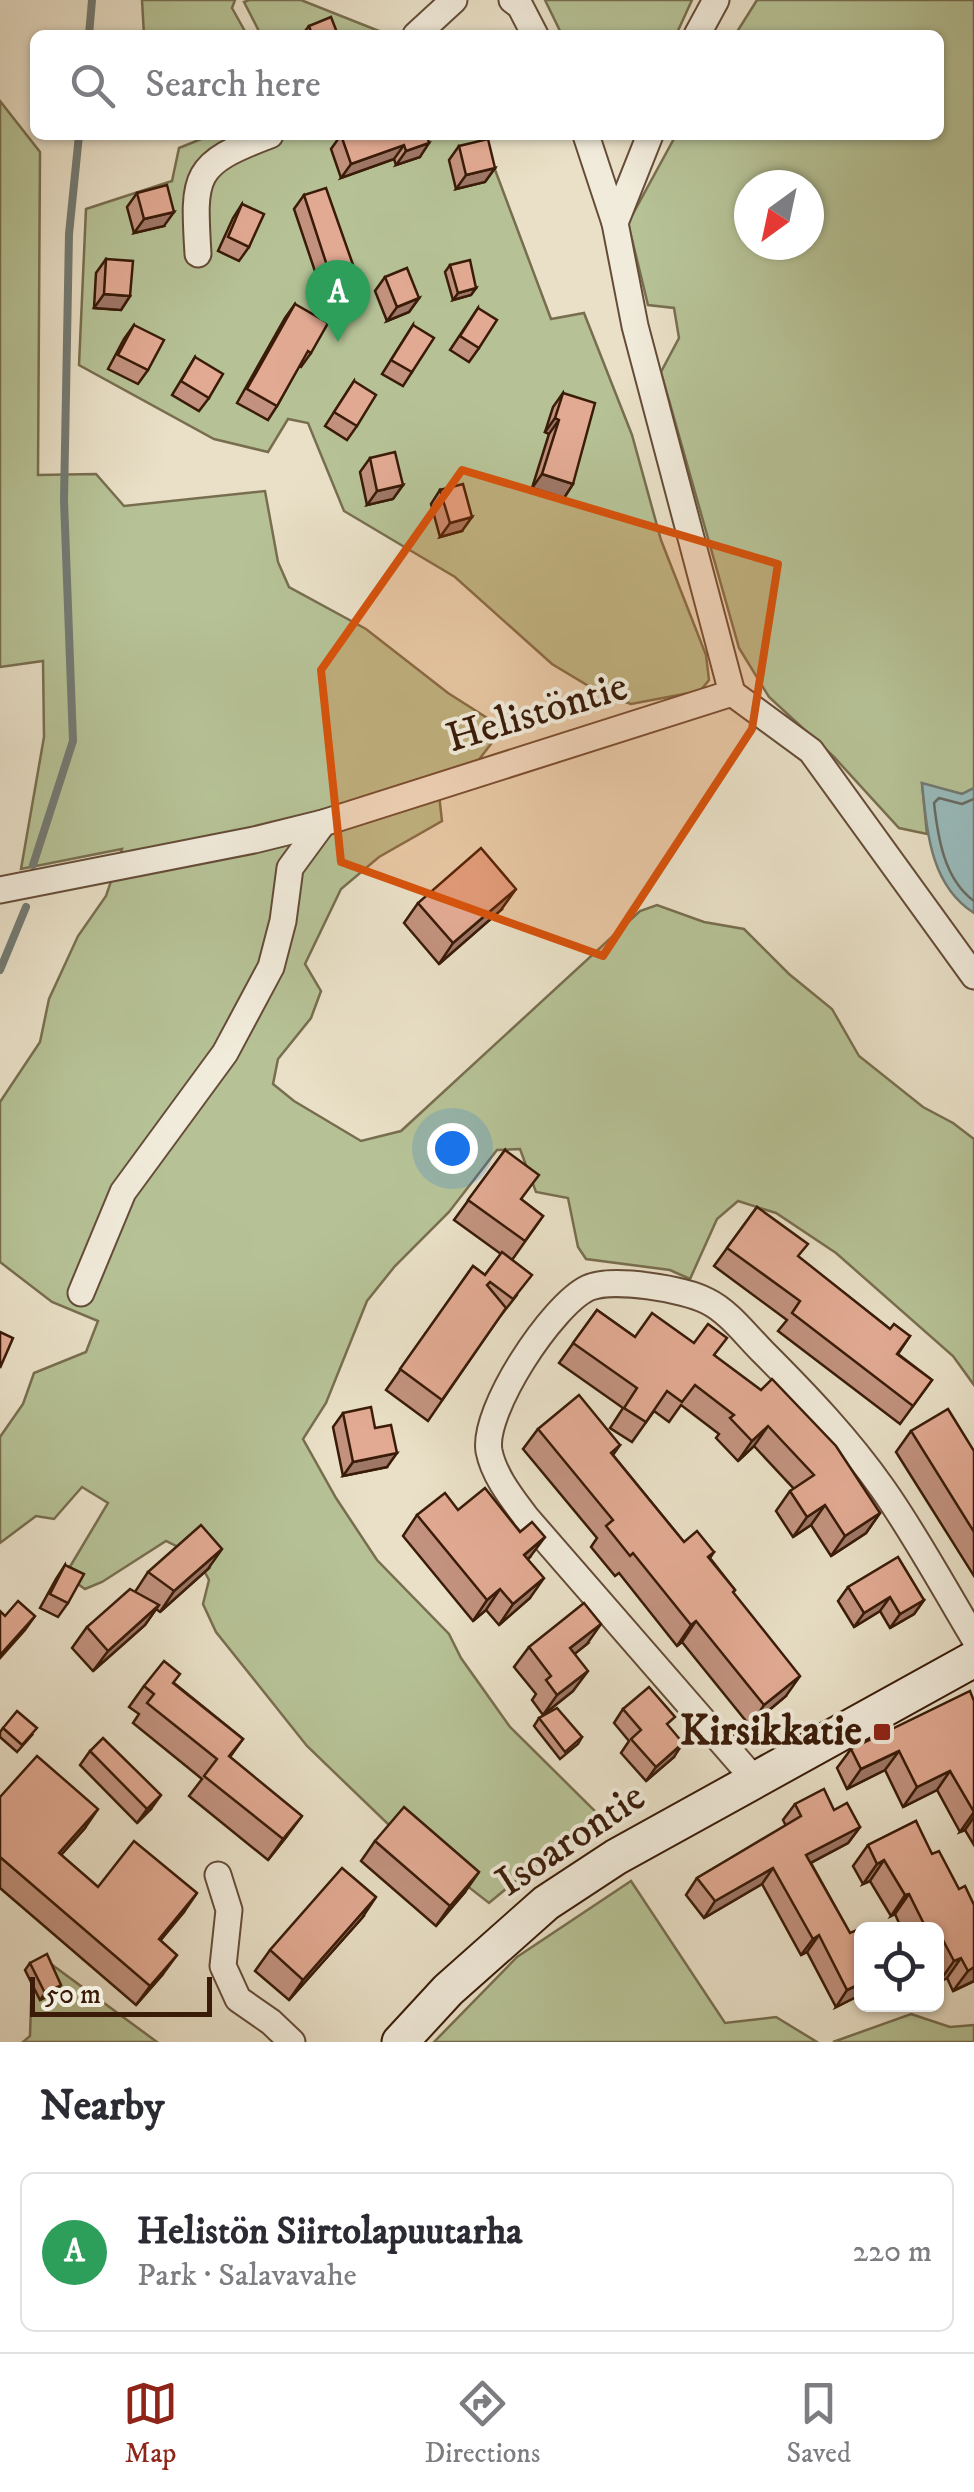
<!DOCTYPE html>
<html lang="en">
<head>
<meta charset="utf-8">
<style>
	body { margin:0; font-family:"IM FELL DW Pica",serif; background:#f7f7f7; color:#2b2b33 }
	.controls { position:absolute; right:30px; bottom:30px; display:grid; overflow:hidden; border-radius:15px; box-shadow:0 2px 8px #0004 }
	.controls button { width:90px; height:90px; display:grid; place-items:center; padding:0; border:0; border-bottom:2px solid #e1e1e2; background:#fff; color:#2b2b33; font:50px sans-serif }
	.compass { position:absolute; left:734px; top:170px; width:90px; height:90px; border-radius:50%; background:#fff; box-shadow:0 2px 8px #0004; rotate:213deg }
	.scale { position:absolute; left:30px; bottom:25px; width:182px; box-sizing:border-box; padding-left:10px; border:5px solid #391b08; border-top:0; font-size:28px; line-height:35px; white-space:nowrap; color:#391b08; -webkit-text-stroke:8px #f1ebdb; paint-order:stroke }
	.you { position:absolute; left:452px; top:1148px; width:35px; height:35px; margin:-25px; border:8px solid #fff; border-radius:50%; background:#1a73e8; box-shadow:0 0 0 15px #1a73e833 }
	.badge { display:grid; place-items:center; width:65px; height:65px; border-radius:50%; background:#8f2418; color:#fff; font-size:32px; font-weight:700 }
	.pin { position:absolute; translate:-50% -82px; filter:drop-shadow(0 2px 5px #0008) }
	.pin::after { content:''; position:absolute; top:52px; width:35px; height:30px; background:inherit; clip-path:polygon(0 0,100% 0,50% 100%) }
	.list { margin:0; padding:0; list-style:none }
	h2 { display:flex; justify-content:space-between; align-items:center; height:130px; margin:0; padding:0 40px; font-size:42px }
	h2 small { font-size:32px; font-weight:400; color:#7c7c81 }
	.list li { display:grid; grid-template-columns:65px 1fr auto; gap:30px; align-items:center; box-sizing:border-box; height:160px; margin:0 20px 20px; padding:0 20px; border:2px solid #e1e1e2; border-radius:15px }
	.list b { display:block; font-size:38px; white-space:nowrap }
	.list p { margin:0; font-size:32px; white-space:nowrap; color:#7c7c81 }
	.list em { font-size:32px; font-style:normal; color:#7c7c81 }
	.icon { flex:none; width:55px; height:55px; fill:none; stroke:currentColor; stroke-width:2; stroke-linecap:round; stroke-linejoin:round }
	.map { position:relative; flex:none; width:974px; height:2042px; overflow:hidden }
	.search { position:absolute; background:#fff; box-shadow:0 2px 8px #0004; left:30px; right:30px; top:30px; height:110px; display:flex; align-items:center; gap:25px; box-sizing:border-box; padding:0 35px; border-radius:15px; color:#7c7c81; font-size:38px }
	.sheet { height:310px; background:#fff }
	nav { display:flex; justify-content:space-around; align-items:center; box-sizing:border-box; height:140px; border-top:2px solid #e1e1e2; background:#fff; font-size:28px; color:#7c7c81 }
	nav a { display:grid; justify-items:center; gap:5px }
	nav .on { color:#8f2418 }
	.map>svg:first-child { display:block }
	.green { fill:#b6c296; stroke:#786e4f; stroke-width:2.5; fill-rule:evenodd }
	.water { fill:#99bbbc; stroke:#737b74; stroke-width:2.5 }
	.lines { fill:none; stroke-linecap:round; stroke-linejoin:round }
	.shore { stroke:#696b62; stroke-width:2.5 }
	.stream { stroke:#737b74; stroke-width:8 }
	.street-casing { stroke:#654c38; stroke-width:29 }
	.secondary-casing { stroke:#391b08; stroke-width:39 }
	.street { stroke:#f1ebdb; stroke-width:25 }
	.secondary { stroke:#f1ebdb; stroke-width:35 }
	.wall { fill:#c2927e; stroke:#391b08; stroke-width:2.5 }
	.shaded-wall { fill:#9e7767; stroke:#391b08; stroke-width:2.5 }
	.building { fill:#e2aa93; stroke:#391b08; stroke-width:2.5 }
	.marked { fill:#d6530c; fill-opacity:0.2; stroke:#d6530c; stroke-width:8; stroke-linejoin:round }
	.poi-dot { fill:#8f2418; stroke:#f1ebdb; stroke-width:4 }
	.labels { text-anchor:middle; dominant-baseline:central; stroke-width:8; stroke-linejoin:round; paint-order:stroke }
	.street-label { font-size:42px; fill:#391b08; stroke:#f1ebdb }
	.poi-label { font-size:42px; font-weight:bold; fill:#391b08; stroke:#f1ebdb; text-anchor:end }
</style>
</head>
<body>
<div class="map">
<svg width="974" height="2042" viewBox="0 0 974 2042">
	<rect width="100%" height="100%" fill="#e9e0c7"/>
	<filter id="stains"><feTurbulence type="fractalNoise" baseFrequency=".002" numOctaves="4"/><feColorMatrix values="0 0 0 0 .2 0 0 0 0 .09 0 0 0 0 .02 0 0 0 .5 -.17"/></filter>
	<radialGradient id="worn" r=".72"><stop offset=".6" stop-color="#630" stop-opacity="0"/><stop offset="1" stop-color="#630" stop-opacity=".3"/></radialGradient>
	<g class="green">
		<polygon points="142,0 235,0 232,8 247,35 144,35"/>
		<polygon points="249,0 301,0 389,35 261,35 244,2"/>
		<polygon points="545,0 692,0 676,35 562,35"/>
		<path d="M757,0H974V788L962,794L922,784L927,834L899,828L834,757L769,697L739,648L661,372L679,338L674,308L648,305L628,223L676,135H939V35H735ZM749,185H809V245H749Z"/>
		<polygon points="0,101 40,152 38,475 96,474 124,506 265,491 278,562 289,587 366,629 448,693 503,728 478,761 437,777 442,821 379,857 341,889 305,964 321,991 311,1018 278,1059 273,1084 294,1101 361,1141 401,1131 640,911 657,905 704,922 744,929 789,974 832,1009 859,1056 923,1107 953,1123 974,1139 974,1385 953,1356 836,1253 776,1213 738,1201 717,1219 690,1279 670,1270 586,1259 578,1247 568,1198 536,1192 520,1149 497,1150 449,1212 395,1266 367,1301 326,1403 303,1439 336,1498 377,1560 449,1634 461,1658 510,1727 602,1818 525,1873 489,1903 388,1824 307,1746 216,1632 203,1604 209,1580 196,1556 166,1541 102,1582 85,1589 65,1575 108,1503 82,1487 54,1519 36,1516 0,1543 0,1437 23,1404 34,1373 86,1352 98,1321 52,1302 0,1262 0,1102 40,1042 49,999 78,936 106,896 122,849 21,869 44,737 43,661 0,667"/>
		<polygon points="211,135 482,135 551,319 584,313 632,435 661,540 706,655 709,680 700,691 631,704 602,694 552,664 455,577 344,511 308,423 288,419 268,452 214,439 79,365 86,209 172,181 179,148"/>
		<polygon points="631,1881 725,2023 776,2017 817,2042 434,2042 517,1957"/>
		<polygon points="51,1964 157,2042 23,2042 30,2036 32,1975"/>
		<polygon points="911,2014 950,2027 974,2025 974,2042 833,2042"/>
	</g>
	<path class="water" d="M922,783L962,794L974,788V913C930,885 927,831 922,783Z"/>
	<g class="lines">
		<path class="shore" d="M974,799L962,804L939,798L934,803C938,838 944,879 974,901"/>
		<g class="stream">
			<polyline points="89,35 92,0"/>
			<polyline points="33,865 73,741 64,500 69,234 79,135"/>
			<polyline points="0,970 26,907"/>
		</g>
		<defs>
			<g id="street">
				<polyline points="512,0 520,6 535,35"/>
				<polyline points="416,35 454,0"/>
				<polyline points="697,35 716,0"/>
				<polyline points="586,135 615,223"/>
				<polyline points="650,135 615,223 635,326 732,693"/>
				<path d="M198,254C193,174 193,164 270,135"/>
				<polyline points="0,890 254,840 323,823 732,693 811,751 974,976"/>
				<polyline points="81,1293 123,1192 225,1053 271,967 283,921 290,868 323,823"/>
				<path d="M754,1779L526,1517C512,1498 494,1476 489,1451C482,1411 552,1305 588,1288C612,1277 684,1289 707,1301C728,1311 746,1335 763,1352C806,1395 848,1439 883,1489C916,1536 944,1588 974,1638"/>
				<polyline points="218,1875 229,1910 223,1966 238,1999 271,2022 292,2042"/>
			</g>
			<polyline id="secondary" points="400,2042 448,1990 546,1903 616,1857 974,1659"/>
		</defs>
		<use href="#street" class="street-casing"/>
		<use href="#secondary" class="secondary-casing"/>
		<use href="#street" class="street"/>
		<use href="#secondary" class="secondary"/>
	</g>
	<g class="wall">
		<polygon points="309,26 338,35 302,35"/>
		<polygon points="341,135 427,135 420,157 396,165 394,159 341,178 331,149"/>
		<polygon points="459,146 495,168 485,182 456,189 449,160"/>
		<polygon points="137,193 164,226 134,233 127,207"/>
		<polygon points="304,195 348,293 325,301 294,209"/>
		<polygon points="242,204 249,247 239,261 218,251 233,218"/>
		<polygon points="106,259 130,296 121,310 94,308 96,273"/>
		<polygon points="450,265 476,288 471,295 453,300 445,272"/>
		<polygon points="385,277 419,298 409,312 387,321 375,291"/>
		<polygon points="295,304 311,353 301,367 299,366 277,406 268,420 237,403 285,318"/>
		<polygon points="478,308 479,348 469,362 450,350"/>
		<polygon points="134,325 148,370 138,384 108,369 124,339"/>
		<polygon points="413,325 412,372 403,386 382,374"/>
		<polygon points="195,357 209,398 199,411 172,395"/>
		<polygon points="354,381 357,426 347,440 325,426"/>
		<polygon points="563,393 573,484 564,498 532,488 549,434 545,432 553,407"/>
		<polygon points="370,458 403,485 393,499 367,505 360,472"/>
		<polygon points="440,490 462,531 440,537 431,504"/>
		<polygon points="418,903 501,910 439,964 404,923"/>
		<polygon points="505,1150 522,1200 543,1216 512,1260 517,1295 498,1319 428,1421 386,1390 473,1266 485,1275 501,1254 454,1220"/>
		<polygon points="757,1207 798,1257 890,1329 910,1336 898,1354 932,1380 900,1424 778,1331 787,1320 714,1266"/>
		<polygon points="597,1310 635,1337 694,1343 714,1355 880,1513 866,1533 831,1556 811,1525 793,1537 776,1511 790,1491 794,1489 754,1446 738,1461 716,1438 719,1434 681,1405 669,1422 654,1411 632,1442 610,1428 623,1408 559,1363"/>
		<polygon points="343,1413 375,1428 387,1467 343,1476 333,1427"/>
		<polygon points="538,1429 620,1445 613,1455 684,1542 714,1552 710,1558 735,1590 733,1593 786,1696 750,1726 682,1642 677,1646 619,1573 615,1576 591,1547 597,1538 523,1449"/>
		<polygon points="911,1431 974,1451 974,1576 896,1452"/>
		<polygon points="417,1515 530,1557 528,1559 530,1598 499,1625 486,1610 473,1621 403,1536"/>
		<polygon points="65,1565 68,1603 58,1617 40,1608 56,1579"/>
		<polygon points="208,1569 160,1612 156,1609 145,1625 93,1671 72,1648 87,1627 135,1592 148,1572"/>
		<polygon points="848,1587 924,1600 914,1614 890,1628 880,1611 854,1627 838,1601"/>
		<polygon points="587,1644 574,1654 573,1691 543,1715 532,1700 536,1694 514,1667 529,1647"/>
		<polygon points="174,1683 243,1739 230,1757 287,1836 268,1860 189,1796 202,1779 133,1723 139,1714 129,1707 144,1686"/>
		<polygon points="974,1701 974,1845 965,1830 960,1832 937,1790 903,1807 885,1770 847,1789 837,1768 851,1749"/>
		<polygon points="623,1709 674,1757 646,1781 621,1753 629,1741 614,1723"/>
		<polygon points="539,1718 582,1737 578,1744 560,1759 534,1726"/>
		<polygon points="3,1728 32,1735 17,1752 0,1737 0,1732"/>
		<polygon points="90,1751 151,1809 137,1823 80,1765"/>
		<polygon points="0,1797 85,1828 61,1855 98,1887 184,1912 160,1940 163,1974 136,2005 0,1888"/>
		<polygon points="795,1804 834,1810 860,1827 848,1843 811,1863 850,1933 862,1939 862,1994 836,2007 807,1952 801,1955 762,1884 704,1918 686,1895 697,1878 786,1826 783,1820"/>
		<polygon points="916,1821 974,1981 953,1991 947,1978 939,1982 936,1976 936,1930 902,1930 895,1914 891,1916 870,1881 863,1884 853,1866 868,1845"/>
		<polygon points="375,1841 465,1892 436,1926 361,1861"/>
		<polygon points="362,1918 289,2000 255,1971 270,1950"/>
		<polygon points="30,1963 56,1992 40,2000 25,1970"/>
	</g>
	<g class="shaded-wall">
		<polygon points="429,143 420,157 396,165 406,151"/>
		<polygon points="404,145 394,159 341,178 351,164"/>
		<polygon points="495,168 485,182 456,189 466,175"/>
		<polygon points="174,212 164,226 134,233 144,219"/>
		<polygon points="358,279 348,293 325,301 334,287"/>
		<polygon points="476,288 471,295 453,300 458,293"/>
		<polygon points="104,294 130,296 121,310 94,308"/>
		<polygon points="419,298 409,312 387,321 397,307"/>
		<polygon points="555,418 559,420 549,434 545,432"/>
		<polygon points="542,474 573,484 564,498 532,488"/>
		<polygon points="403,485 393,499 367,505 377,491"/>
		<polygon points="472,517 462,531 440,537 450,523"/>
		<polygon points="516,889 501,910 439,964 453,943"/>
		<polygon points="768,1426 754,1446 738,1461 752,1441"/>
		<polygon points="397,1453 387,1467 343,1476 353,1462"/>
		<polygon points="825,1505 811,1525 793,1537 807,1517"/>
		<polygon points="880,1513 866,1533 831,1556 845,1536"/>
		<polygon points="545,1537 530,1557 510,1575 524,1555"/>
		<polygon points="222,1549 208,1569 160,1612 174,1591"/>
		<polygon points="544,1578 530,1598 499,1625 513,1604"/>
		<polygon points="500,1589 486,1610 473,1621 487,1600"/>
		<polygon points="890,1597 880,1611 854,1627 864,1613"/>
		<polygon points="924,1600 914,1614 890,1628 900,1614"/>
		<polygon points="159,1605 145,1625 93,1671 108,1651"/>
		<polygon points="35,1616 25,1630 0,1658 0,1655"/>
		<polygon points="696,1621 682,1642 677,1646 691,1625"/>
		<polygon points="601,1624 587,1644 556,1669 570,1648"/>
		<polygon points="588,1671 573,1691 543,1715 557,1695"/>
		<polygon points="800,1676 786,1696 750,1726 764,1705"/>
		<polygon points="683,1743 674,1757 646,1781 656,1767"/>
		<polygon points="899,1751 885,1770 847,1789 861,1769"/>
		<polygon points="950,1771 937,1790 903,1807 917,1787"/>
		<polygon points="161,1795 151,1809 137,1823 147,1809"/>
		<polygon points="98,1809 85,1828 46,1872 59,1853"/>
		<polygon points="974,1812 974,1817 965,1830 960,1832"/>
		<polygon points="302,1816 287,1836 268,1860 283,1839"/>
		<polygon points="860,1827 848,1843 795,1871 806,1855"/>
		<polygon points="884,1860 870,1881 863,1884 877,1864"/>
		<polygon points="773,1868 762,1884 704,1918 715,1901"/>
		<polygon points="479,1872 465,1892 436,1926 450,1906"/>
		<polygon points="197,1893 184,1912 146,1958 159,1939"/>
		<polygon points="909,1894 895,1914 891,1916 905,1895"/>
		<polygon points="376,1897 362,1918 289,2000 303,1980"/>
		<polygon points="819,1935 807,1952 801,1955 813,1939"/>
		<polygon points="177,1955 163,1974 136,2005 150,1986"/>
		<polygon points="961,1958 947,1978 939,1982 954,1961"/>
		<polygon points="974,1967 974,1981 953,1991 968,1971"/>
		<polygon points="862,1983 862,1994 836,2007 847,1990"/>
		<polygon points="61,1985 56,1992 40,2000 45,1993"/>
	</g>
	<g class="building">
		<polygon points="331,17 338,35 312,35 309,26"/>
		<polygon points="341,135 427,135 429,143 406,151 404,145 351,164"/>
		<polygon points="488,139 495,168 466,175 459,146"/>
		<polygon points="167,185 174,212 144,219 137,193"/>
		<polygon points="326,188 358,279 334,287 304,195"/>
		<polygon points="242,204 264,214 249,247 228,237"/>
		<polygon points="106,259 133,261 130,296 104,294"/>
		<polygon points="470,260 476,288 458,293 450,265"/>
		<polygon points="407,268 419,298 397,307 385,277"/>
		<polygon points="295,304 328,323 311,353 308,351 277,406 247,389"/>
		<polygon points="478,308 497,320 479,348 460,336"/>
		<polygon points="134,325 164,340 148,370 118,355"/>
		<polygon points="413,325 434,338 412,372 391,360"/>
		<polygon points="195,357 223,374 209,398 181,381"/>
		<polygon points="354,381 376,395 357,426 334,412"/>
		<polygon points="563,393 595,403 573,484 542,474 559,420 555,418"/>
		<polygon points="395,452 403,485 377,491 370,458"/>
		<polygon points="463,484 472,517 450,523 440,490"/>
		<polygon points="481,848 516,889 453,943 418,903"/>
		<polygon points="505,1150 539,1175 521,1199 543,1216 525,1241 468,1200"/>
		<polygon points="757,1207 808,1244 798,1256 890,1329 894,1324 910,1336 897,1354 932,1380 913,1406 792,1313 800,1301 727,1248"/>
		<polygon points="502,1252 532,1275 513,1299 490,1282 487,1285 506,1308 442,1400 400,1369 473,1266 485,1275"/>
		<polygon points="597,1310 635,1337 652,1313 694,1343 708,1324 727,1338 714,1355 761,1390 772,1379 836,1446 880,1513 845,1536 825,1505 807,1517 790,1491 814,1475 768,1426 752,1441 730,1418 734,1415 695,1385 682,1402 667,1391 646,1422 624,1408 637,1388 573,1343"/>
		<polygon points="0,1332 13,1338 0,1368"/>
		<polygon points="579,1395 620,1445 611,1453 684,1542 697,1531 714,1552 708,1557 735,1590 733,1592 800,1676 764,1705 696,1621 691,1625 633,1553 630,1556 606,1526 613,1520 538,1429"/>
		<polygon points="371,1407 375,1428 391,1425 397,1453 353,1462 343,1413"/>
		<polygon points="948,1409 974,1451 974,1532 911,1431"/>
		<polygon points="485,1488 520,1532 532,1522 545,1537 524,1555 544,1578 513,1604 500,1589 487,1600 417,1515 445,1493 458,1510"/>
		<polygon points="201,1525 222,1549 174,1591 148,1572"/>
		<polygon points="898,1557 924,1600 900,1614 890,1597 864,1613 848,1587"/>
		<polygon points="65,1565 84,1574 68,1603 50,1594"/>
		<polygon points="130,1589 159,1605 108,1651 87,1627"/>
		<polygon points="18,1601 35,1616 0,1655 0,1611 5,1616"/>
		<polygon points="584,1603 601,1624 570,1648 588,1671 557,1695 546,1680 551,1676 529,1647"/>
		<polygon points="164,1661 180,1674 173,1683 243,1739 229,1756 302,1816 283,1839 204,1776 217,1759 147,1703 154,1694 144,1686"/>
		<polygon points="649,1687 675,1717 667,1724 683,1743 656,1767 631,1739 641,1730 623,1709"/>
		<polygon points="970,1691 974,1701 974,1812 950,1771 917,1787 899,1751 861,1769 851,1749"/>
		<polygon points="557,1708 582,1737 565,1752 539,1718"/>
		<polygon points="17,1711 37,1728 22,1745 3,1728"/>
		<polygon points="103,1738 161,1795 147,1809 90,1751"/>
		<polygon points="37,1756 98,1809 59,1853 98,1887 134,1841 197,1893 159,1939 177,1955 150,1986 0,1857 0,1797"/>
		<polygon points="824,1789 834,1810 847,1803 860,1827 806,1855 850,1933 857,1930 862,1939 862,1983 847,1990 819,1935 813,1939 773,1868 715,1901 697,1878 801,1816 795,1804"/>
		<polygon points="404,1807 479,1872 450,1906 375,1841"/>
		<polygon points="916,1821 932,1854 939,1851 959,1889 965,1886 974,1905 974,1967 968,1971 961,1958 954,1961 936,1927 927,1930 909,1894 905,1895 884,1860 877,1864 868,1845"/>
		<polygon points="342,1868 376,1897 303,1980 270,1950"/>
		<polygon points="47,1954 61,1985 45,1993 30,1963"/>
	</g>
	<path class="marked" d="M462,470L778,564L752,729L603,956L341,862L321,670Z"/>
	<rect class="poi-dot" x="872" y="1722" width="20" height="20" rx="5"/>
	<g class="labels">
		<g class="street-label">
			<text transform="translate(537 713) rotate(-17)">Helistöntie</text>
			<text transform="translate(571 1840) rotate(-34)">Isoarontie</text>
		</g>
		<g class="poi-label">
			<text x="862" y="1732">Kirsikkatie</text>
		</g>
	</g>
	<rect width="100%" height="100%" filter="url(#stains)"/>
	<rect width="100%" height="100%" fill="url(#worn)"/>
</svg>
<div class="controls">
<button><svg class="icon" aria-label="locate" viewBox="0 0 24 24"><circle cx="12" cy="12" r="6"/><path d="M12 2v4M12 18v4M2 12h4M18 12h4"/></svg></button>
</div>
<svg class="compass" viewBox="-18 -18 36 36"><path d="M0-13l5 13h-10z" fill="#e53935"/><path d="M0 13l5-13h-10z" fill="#7c7c81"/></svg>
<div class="scale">50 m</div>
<div class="you"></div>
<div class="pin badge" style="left:338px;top:342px;background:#2e9e5b">A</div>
<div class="search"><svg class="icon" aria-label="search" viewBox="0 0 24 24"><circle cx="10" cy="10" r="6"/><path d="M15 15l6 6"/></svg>Search here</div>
</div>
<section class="sheet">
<h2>Nearby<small></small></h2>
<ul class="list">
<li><span class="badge" style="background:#2e9e5b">A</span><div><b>Helistön Siirtolapuutarha</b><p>Park · Salavavahe</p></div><em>220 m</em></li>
</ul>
</section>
<nav>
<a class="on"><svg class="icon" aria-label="map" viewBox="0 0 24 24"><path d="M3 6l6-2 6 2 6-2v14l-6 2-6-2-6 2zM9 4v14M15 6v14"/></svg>Map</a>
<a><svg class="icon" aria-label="directions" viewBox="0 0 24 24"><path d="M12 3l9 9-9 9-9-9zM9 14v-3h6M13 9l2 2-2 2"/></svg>Directions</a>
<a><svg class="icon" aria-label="saved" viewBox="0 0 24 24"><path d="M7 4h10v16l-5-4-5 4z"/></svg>Saved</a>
</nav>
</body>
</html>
